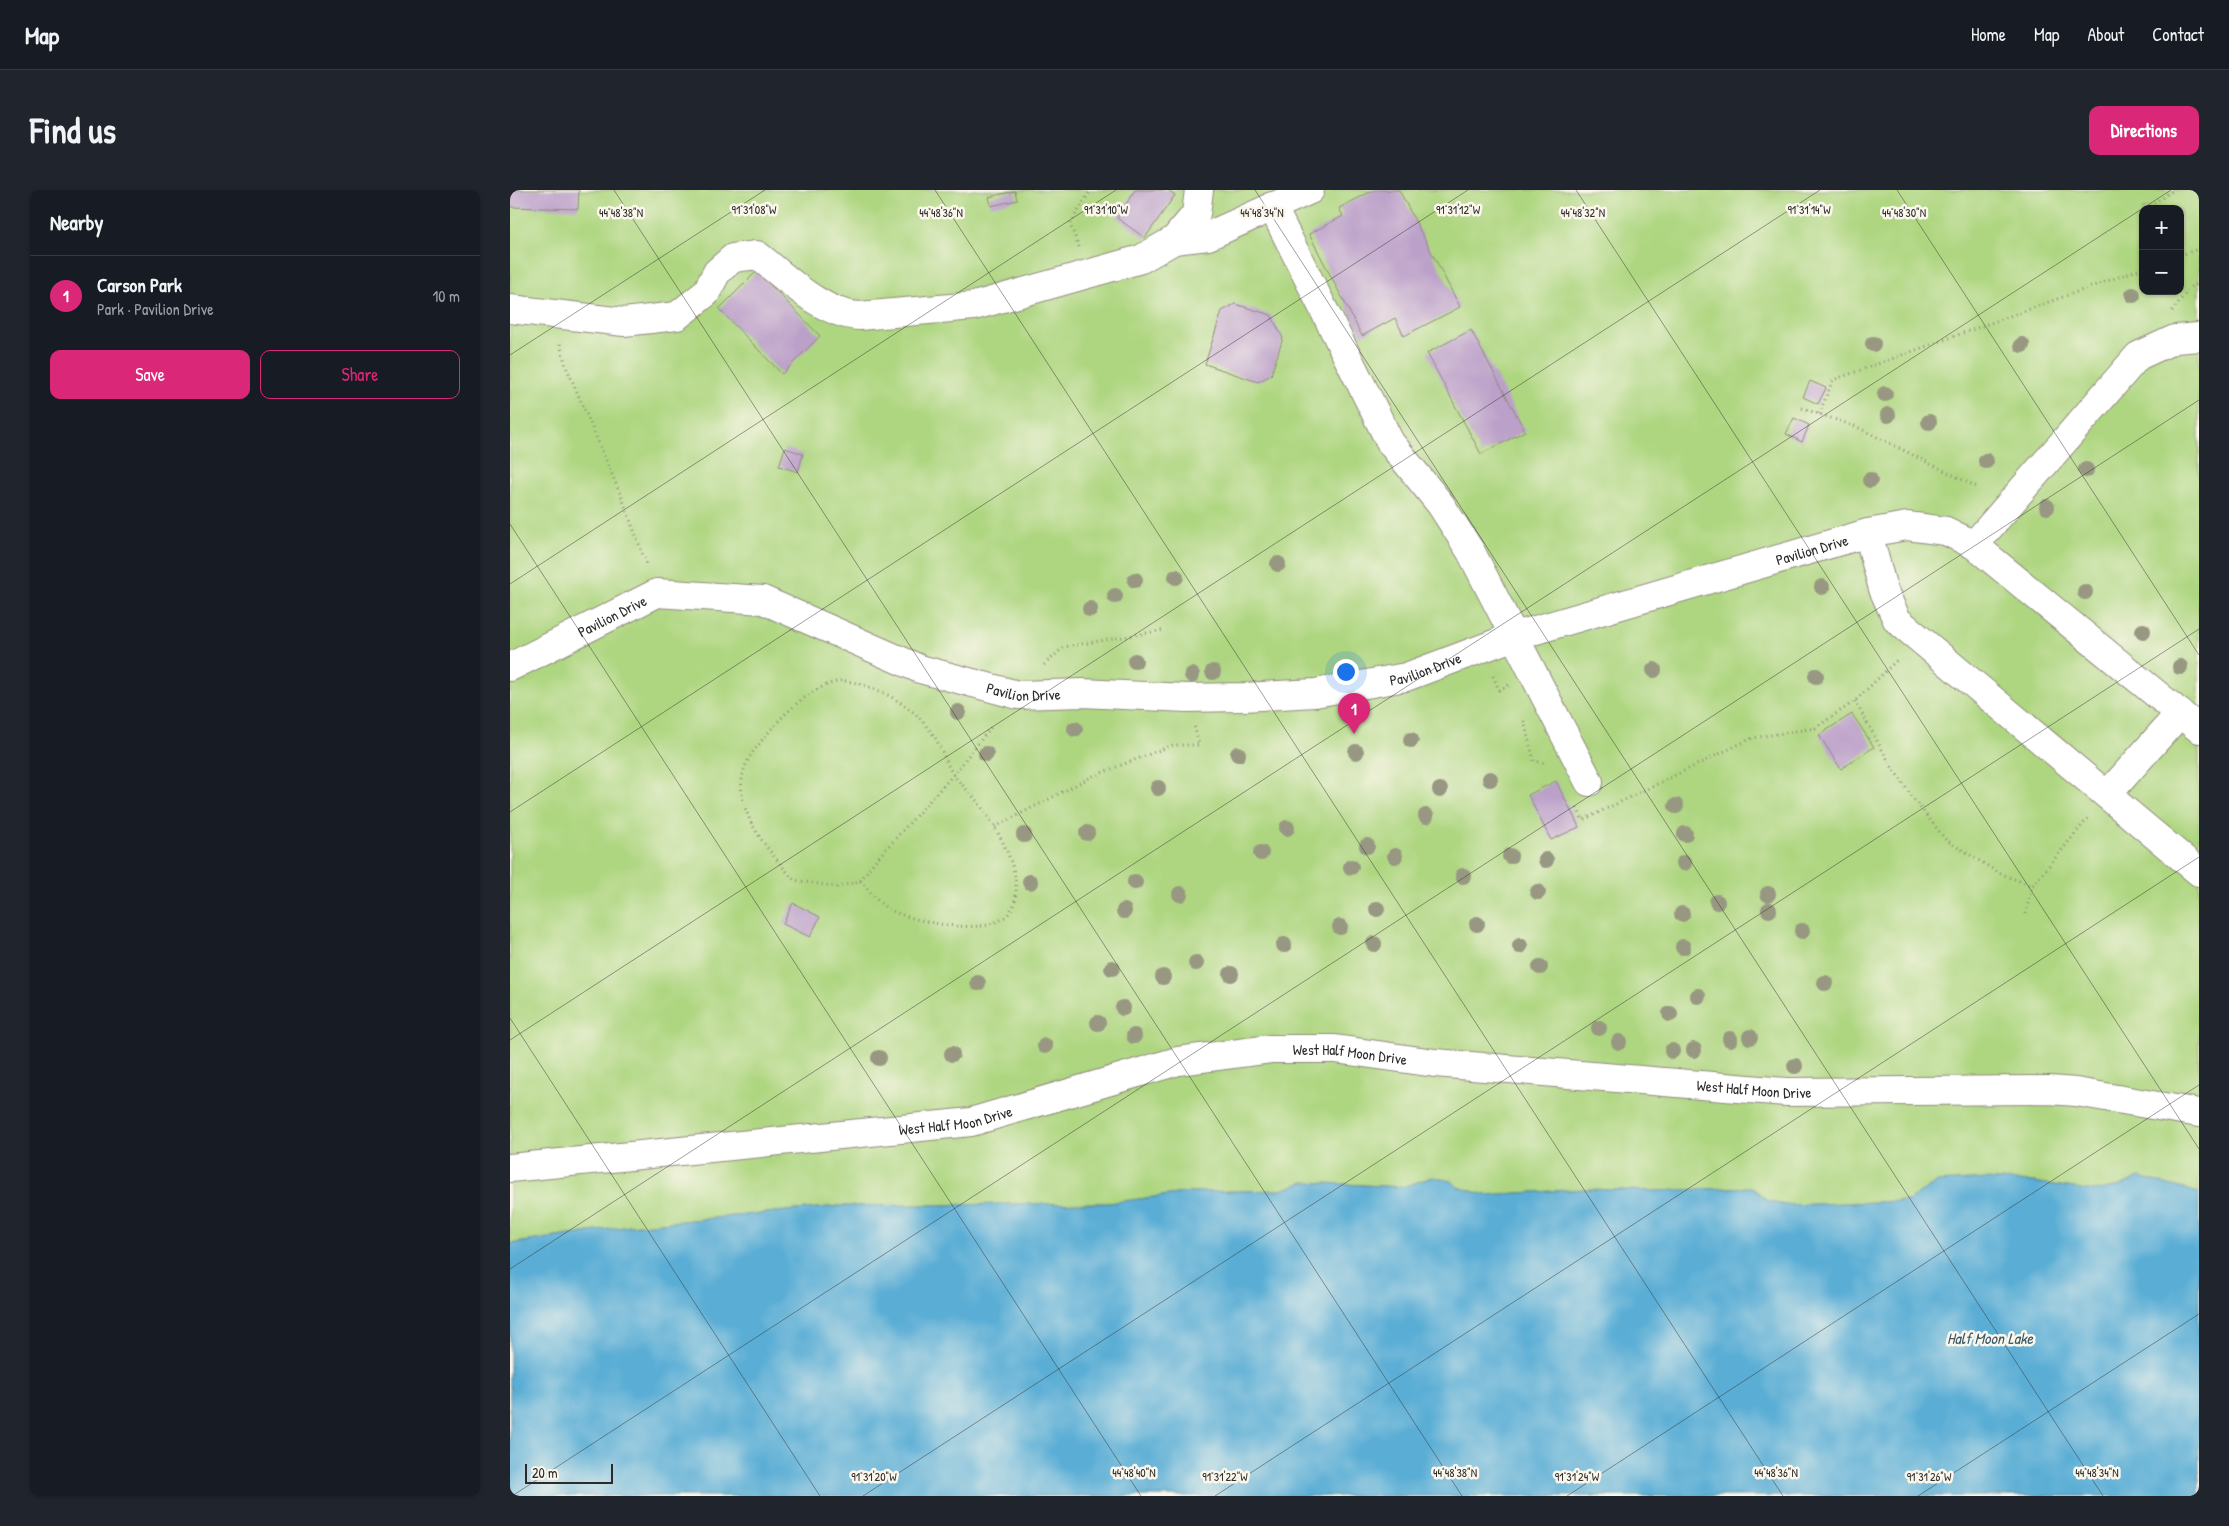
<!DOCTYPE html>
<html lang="en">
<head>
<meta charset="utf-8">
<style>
	body { margin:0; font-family:"Patrick Hand",sans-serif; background:#20242c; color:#f1f3f6 }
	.controls { position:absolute; right:15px; top:15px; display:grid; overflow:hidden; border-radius:10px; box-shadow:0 1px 4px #0004 }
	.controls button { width:45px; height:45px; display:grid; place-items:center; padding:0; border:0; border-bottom:1px solid #363941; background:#171b24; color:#f1f3f6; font:25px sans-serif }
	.scale { position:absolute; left:15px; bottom:12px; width:88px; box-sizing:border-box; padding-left:5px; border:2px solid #2b2b2b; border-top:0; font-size:14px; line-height:18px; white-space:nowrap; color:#2b2b2b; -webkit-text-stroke:4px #fbf7ec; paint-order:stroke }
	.you { position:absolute; left:835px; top:481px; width:18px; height:18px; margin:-12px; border:4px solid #fff; border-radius:50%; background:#1a73e8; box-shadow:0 0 0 8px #1a73e833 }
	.badge { display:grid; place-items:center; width:32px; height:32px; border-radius:50%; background:#db2777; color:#fff; font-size:16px; font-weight:700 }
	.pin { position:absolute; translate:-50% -41px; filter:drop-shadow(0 1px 2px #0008) }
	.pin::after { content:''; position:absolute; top:26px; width:18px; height:15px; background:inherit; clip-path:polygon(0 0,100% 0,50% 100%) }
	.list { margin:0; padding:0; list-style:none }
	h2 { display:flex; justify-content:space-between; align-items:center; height:65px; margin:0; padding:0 20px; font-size:21px }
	h2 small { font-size:16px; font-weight:400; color:#9ea1a6 }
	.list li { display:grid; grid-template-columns:32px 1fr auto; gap:15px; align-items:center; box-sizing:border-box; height:80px; padding:0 20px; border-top:1px solid #363941 }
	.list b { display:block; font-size:19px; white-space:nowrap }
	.list p { margin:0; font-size:16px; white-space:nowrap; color:#9ea1a6 }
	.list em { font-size:16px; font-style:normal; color:#9ea1a6 }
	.actions { display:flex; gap:10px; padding:15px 20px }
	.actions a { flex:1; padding:11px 0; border:1px solid #db2777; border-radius:10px; text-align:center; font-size:18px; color:#db2777 }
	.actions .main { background:#db2777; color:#fff }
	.map { position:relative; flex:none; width:1689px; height:1306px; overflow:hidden; border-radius:10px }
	header { display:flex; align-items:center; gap:30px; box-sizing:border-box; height:70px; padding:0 25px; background:#171b24; border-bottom:1px solid #363941 }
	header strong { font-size:24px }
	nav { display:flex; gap:28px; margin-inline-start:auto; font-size:18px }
	.intro { display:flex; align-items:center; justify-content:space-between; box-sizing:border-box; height:120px; padding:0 30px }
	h1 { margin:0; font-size:35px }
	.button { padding:12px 22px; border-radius:10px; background:#db2777; color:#fff; font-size:18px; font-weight:700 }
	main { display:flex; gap:30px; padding:0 30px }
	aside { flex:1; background:#171b24; border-radius:10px; box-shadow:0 1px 4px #0004 }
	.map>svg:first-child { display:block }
	.park { fill:#aed680; stroke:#6c8056; fill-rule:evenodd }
	.water { fill:#5aadd5; stroke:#426c80 }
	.building { fill:#bba0c9 }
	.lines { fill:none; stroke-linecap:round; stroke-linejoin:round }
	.minor-casing { stroke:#908a7e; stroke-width:30 }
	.path { stroke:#908a7e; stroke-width:3; stroke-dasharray:1 4; stroke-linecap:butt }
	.minor { stroke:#fff; stroke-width:28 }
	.tree { fill:#989882 }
	.ticks { fill:none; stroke:#2b2b2b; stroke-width:1; stroke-opacity:0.45 }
	.labels { text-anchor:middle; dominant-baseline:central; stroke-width:5; stroke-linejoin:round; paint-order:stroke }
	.street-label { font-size:15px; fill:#2b2b2b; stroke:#fbf7ec }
	.water-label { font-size:16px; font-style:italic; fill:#3b5866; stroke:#fbf7ec }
	.ticks-label { font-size:12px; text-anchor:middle; fill:#2b2b2b; stroke:#fbf7ec; stroke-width:5; stroke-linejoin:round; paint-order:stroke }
</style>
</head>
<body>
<header>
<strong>Map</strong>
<nav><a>Home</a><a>Map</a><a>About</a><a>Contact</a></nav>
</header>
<div class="intro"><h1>Find us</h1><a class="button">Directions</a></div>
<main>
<aside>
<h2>Nearby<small></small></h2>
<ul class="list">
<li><span class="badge">1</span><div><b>Carson Park</b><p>Park · Pavilion Drive</p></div><em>10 m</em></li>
</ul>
<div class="actions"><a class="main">Save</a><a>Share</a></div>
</aside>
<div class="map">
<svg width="1689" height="1306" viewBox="0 0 1689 1306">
	<rect width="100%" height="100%" fill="#fbf7ec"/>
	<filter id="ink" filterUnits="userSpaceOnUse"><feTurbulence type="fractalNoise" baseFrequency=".02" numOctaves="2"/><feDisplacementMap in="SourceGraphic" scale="10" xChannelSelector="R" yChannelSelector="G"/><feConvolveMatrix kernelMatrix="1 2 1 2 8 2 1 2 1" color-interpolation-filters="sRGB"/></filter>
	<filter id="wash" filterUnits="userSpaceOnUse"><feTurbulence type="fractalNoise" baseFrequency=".0096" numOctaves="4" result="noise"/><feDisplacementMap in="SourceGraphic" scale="20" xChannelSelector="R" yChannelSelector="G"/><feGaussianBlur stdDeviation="1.12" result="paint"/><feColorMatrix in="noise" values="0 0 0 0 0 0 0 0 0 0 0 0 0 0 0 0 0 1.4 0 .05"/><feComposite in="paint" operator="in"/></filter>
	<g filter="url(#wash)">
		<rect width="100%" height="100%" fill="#f4e9d2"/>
		<path class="park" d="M0,0H1689V1003L1630,987L1610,996L1584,1001L1523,992H1428L1398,1011L1276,1015L1259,1012L1242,997L1148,1001L1075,999L975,1005L948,997L941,991L923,987L892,997L794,992L771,1000L682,1002L599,1013L329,1016L120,1036L0,1054ZM1633,19H1670V101H1633Z"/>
		<polygon class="water" points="923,987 941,991 948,997 975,1005 1075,999 1148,1001 1242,997 1259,1012 1276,1015 1398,1011 1428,992 1475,989 1523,992 1584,1001 1610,996 1629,987 1689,1003 1689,1306 0,1306 0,1054 120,1036 329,1016 599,1013 682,1002 771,1000 794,992 892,997"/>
		<g id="blocks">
			<g class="building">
				<polygon points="0,0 69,0 68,19 0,17"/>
				<polygon points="625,0 658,0 665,5 635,48 607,28"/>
				<polygon points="864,0 889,0 950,117 894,146 885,128 852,146 799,44 833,26 829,18"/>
				<polygon points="505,1 507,10 481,16 479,7"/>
				<polygon points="247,81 310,146 272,184 209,119"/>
				<polygon points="725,114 761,125 773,148 761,185 748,192 695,174 712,121"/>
				<polygon points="961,140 1015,241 971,264 917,163"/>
				<polygon points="1300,191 1316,198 1308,214 1293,207"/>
				<polygon points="1284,228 1299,235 1292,252 1276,244"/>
				<polygon points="275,258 293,264 288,282 269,276"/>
				<polygon points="1342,524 1364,557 1331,579 1309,545"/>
				<polygon points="1046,591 1069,637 1041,650 1018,605"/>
				<polygon points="283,713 310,727 300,747 273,734"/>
			</g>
		</g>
	</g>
	<g filter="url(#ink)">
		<use href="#blocks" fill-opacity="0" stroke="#908a7e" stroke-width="1"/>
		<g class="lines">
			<defs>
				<g id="minor">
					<polyline points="762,16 880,252 931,315 961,362 1079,592"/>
					<polyline points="664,50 698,46 800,0"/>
					<path d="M0,119L114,132L167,126L196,103L207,82L223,68L247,65C276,87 311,124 349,126L464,116L631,69L664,50L686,24L689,0"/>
					<polyline points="1358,343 1373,399 1387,430 1689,682"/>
					<polyline points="1464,355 1628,166 1665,149 1689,147"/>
					<path id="s1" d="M0,477L147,403L253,410L410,479L508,505L572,503L676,508L734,507L805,503L896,487L1005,446L1358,343L1397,336L1436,341L1464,355L1689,539"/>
					<polyline points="1597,605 1670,523"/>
					<path id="s2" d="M0,978L461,932L668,871L761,859H825L925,873L1276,902L1539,900L1566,902L1689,923"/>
				</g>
			</defs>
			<use href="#minor" class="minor-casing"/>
			<g class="path">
				<polyline points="1644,13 1664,0"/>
				<polyline points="569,57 560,34 581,0"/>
				<polyline points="1670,65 1689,59"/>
				<polyline points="1662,121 1681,97 1689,93"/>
				<polyline points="50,154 56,176 114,313 137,376"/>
				<polyline points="1292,218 1347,237 1469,298"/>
				<polyline points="1309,224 1323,190 1633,78"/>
				<polyline points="534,475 554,457 655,440"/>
				<polyline points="983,486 989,500 999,495"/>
				<polyline points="1345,511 1380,574 1405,611 1436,650 1489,683 1522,696"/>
				<polyline points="1014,531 1024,571 1036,573"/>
				<polyline points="1067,618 1073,630 1242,548 1305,538 1345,511 1388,469"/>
				<polyline points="485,637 583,586 663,555 689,555 684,535"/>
				<path d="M350,691C358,699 365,709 374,716C392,730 458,742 480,734C488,731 497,728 501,720C519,689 485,634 466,610C459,601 450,594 443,584C434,570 430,551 418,538C406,522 391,512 374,503C364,498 341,490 331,491C296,497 266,532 246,558C208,605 253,654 284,690L327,697L350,691L364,672L443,585L482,536"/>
				<polyline points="1516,724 1522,696 1579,627"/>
			</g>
			<use href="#minor" class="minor"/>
		</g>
		<g class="tree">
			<circle cx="1623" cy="105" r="8"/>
			<circle cx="1363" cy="154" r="8"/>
			<circle cx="1512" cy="155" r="8"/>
			<circle cx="1375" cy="204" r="8"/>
			<circle cx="1378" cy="225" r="8"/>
			<circle cx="1419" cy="232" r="8"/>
			<circle cx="1476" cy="271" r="8"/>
			<circle cx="1576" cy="280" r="8"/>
			<circle cx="1360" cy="290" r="8"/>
			<circle cx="1537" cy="317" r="8"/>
			<circle cx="768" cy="374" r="8"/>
			<circle cx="666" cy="387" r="8"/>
			<circle cx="625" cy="390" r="8"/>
			<circle cx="1312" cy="397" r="8"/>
			<circle cx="1575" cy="402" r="8"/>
			<circle cx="605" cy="406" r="8"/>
			<circle cx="580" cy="419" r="8"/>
			<circle cx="1633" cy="441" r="8"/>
			<circle cx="625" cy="471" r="8"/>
			<circle cx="1670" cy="477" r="8"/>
			<circle cx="1144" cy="480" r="8"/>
			<circle cx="703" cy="482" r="8"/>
			<circle cx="682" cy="485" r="8"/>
			<circle cx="1306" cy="486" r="8"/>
			<circle cx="448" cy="522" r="8"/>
			<circle cx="565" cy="539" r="8"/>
			<circle cx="901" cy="550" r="8"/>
			<circle cx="846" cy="562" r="8"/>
			<circle cx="476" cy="564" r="8"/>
			<circle cx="728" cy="564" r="8"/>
			<circle cx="980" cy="589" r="8"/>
			<circle cx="648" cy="598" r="8"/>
			<circle cx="930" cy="600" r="8"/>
			<circle cx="1166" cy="616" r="8"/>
			<circle cx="916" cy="626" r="8"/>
			<circle cx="777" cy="638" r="8"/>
			<circle cx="577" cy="643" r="8"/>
			<circle cx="1175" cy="644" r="8"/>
			<circle cx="514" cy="645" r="8"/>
			<circle cx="857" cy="656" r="8"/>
			<circle cx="751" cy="663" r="8"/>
			<circle cx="885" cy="666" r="8"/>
			<circle cx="1000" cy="666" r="8"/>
			<circle cx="1036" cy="670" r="8"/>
			<circle cx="1174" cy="673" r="8"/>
			<circle cx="841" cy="677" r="8"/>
			<circle cx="953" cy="686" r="8"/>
			<circle cx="520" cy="692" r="8"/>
			<circle cx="625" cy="692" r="8"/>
			<circle cx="1028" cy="702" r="8"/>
			<circle cx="670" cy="704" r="8"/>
			<circle cx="1258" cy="704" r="8"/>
			<circle cx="1207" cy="712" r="8"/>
			<circle cx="867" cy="719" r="8"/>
			<circle cx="1259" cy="720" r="8"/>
			<circle cx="614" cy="721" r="8"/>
			<circle cx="1172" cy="724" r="8"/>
			<circle cx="967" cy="734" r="8"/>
			<circle cx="830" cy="737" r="8"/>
			<circle cx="1292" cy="741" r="8"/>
			<circle cx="864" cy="754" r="8"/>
			<circle cx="774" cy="755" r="8"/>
			<circle cx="1010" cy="756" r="8"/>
			<circle cx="1173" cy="757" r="8"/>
			<circle cx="686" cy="773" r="8"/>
			<circle cx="1030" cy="777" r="8"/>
			<circle cx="602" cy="778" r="8"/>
			<circle cx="721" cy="784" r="8"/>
			<circle cx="653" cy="787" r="8"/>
			<circle cx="468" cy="793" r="8"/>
			<circle cx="1315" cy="793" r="8"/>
			<circle cx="1188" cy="806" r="8"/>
			<circle cx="613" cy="818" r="8"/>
			<circle cx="1160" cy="824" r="8"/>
			<circle cx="588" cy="833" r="8"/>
			<circle cx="1089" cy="838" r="8"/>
			<circle cx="624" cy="846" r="8"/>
			<circle cx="1240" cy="847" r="8"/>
			<circle cx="1220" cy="849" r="8"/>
			<circle cx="1109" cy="852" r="8"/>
			<circle cx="535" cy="856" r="8"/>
			<circle cx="1184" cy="860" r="8"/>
			<circle cx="1162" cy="861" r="8"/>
			<circle cx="442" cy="864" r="8"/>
			<circle cx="369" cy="868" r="8"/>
			<circle cx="1285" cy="876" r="8"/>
		</g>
	</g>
	<path class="ticks" d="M104,0L952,1306M425,0L1273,1306M745,0L1593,1306M1066,0L1689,959M1387,0L1689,465M0,165L255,0M0,334L631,1306M0,394L606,0M0,622L958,0M0,828L310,1306M0,850L1310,0M0,1079L1661,0M2,1306L1689,210M353,1306L1689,439M705,1306L1689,667M1057,1306L1689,895M1408,1306L1689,1124"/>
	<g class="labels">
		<g class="street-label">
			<text stroke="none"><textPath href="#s1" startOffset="1359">Pavilion Drive</textPath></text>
			<text stroke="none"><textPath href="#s1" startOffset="114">Pavilion Drive</textPath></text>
			<text stroke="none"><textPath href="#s1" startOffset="954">Pavilion Drive</textPath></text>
			<text stroke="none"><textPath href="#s1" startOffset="549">Pavilion Drive</textPath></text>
			<text stroke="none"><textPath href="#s2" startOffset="852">West Half Moon Drive</textPath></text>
			<text stroke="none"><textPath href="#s2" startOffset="1258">West Half Moon Drive</textPath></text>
			<text stroke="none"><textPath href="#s2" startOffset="448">West Half Moon Drive</textPath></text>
		</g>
		<g class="water-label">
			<text x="1480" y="1148">Half Moon Lake</text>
		</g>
	</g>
	<g class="ticks-label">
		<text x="244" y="24">91°31'08"W</text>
		<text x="596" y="24">91°31'10"W</text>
		<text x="948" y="24">91°31'12"W</text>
		<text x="1299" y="24">91°31'14"W</text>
		<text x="111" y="27">44°48'38"N</text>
		<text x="431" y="27">44°48'36"N</text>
		<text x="752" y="27">44°48'34"N</text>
		<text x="1073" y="27">44°48'32"N</text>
		<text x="1394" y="27">44°48'30"N</text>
		<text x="624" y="1287">44°48'40"N</text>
		<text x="945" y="1287">44°48'38"N</text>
		<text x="1266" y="1287">44°48'36"N</text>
		<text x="1587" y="1287">44°48'34"N</text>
		<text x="364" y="1291">91°31'20"W</text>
		<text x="715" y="1291">91°31'22"W</text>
		<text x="1067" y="1291">91°31'24"W</text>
		<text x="1419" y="1291">91°31'26"W</text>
	</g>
</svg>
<div class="controls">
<button>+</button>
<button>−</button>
</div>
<div class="scale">20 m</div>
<div class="you"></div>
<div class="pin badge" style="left:844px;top:544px">1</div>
</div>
</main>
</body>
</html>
